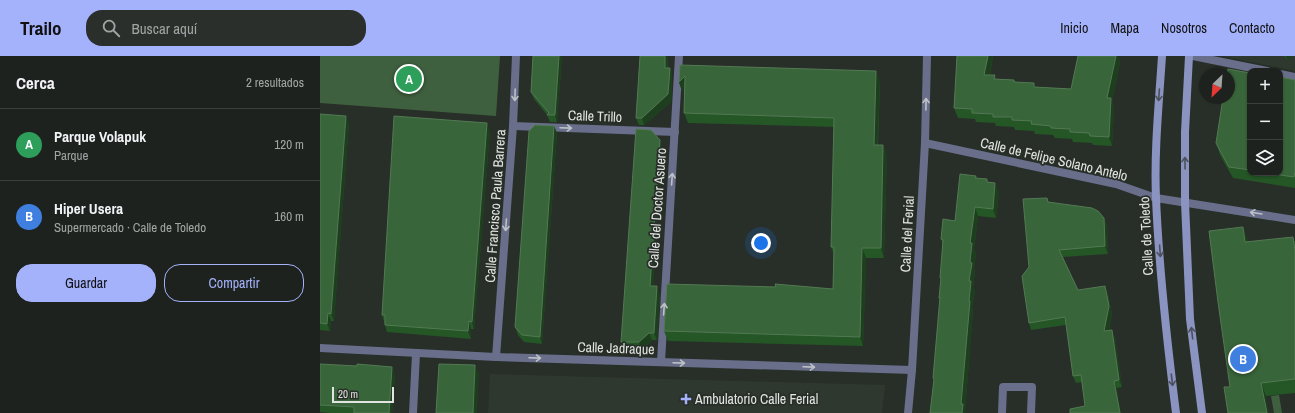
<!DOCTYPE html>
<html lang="es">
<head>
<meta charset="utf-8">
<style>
	body { margin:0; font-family:"Archivo Narrow",sans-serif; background:#2b2f2b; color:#f1f3f6 }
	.controls { position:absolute; right:12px; top:12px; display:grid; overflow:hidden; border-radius:8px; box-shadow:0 1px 3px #0004 }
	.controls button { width:36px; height:36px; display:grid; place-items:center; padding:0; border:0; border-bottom:1px solid #3c3f3c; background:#1e221e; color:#f1f3f6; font:20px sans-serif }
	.compass { position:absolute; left:879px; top:12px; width:36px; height:36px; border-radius:50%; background:#1e221e; box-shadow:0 1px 3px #0004; rotate:205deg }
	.scale { position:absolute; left:12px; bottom:10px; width:62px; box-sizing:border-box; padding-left:4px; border:2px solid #e1e4e0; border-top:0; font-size:11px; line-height:14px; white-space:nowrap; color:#e1e4e0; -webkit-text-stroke:3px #282e28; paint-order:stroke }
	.you { position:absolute; left:441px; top:187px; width:14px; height:14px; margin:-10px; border:3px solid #fff; border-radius:50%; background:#1a73e8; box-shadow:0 0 0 6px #1a73e833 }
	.badge { display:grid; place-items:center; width:26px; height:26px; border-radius:50%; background:#a4b2fc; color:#fff; font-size:13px; font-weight:700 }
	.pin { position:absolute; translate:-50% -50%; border:2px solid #fff; box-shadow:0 1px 4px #0006 }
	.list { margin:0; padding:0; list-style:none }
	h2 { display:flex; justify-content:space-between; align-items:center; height:52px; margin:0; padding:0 16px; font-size:17px }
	h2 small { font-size:13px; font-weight:400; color:#a1a4a4 }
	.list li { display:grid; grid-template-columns:26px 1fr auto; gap:12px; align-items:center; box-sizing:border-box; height:72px; padding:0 16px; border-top:1px solid #3c3f3c }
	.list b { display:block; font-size:15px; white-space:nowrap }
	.list p { margin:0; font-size:13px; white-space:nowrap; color:#a1a4a4 }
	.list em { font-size:13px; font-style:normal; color:#a1a4a4 }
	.actions { display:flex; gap:8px; padding:12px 16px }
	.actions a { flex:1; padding:9px 0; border:1px solid #a4b2fc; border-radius:16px; text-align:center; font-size:14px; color:#a4b2fc }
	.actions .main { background:#a4b2fc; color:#111 }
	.icon { flex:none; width:22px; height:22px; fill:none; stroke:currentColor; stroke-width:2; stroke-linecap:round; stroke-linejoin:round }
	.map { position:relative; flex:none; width:975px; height:357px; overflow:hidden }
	header { display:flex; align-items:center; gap:24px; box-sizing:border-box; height:56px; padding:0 20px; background:#a4b2fc; color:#111 }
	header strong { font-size:19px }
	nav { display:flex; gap:22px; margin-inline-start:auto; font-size:14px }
	.search { width:280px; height:36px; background:#2b2f2b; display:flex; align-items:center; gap:10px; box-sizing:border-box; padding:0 14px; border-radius:16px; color:#a1a4a4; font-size:15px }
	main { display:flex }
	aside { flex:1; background:#1e221e }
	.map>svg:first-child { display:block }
	.built { fill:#2f382e }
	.green { fill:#3f603e }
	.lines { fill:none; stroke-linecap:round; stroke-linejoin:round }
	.street { stroke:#696e8a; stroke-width:8 }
	.secondary { stroke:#8b93c0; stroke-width:8 }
	.wall { fill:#245626 }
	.shaded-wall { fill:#1d3f1e }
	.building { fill:#39653a; stroke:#537954 }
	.oneway { stroke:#bdc1c6 }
	.oneway2 { stroke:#4b515d }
	.poi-dot { fill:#a4b2fc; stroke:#282e28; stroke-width:1.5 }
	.labels { text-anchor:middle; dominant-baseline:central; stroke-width:3.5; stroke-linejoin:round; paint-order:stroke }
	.street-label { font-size:14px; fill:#e1e4e0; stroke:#282e28 }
	.poi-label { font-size:14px; fill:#e1e4e0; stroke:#282e28; text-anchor:start }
</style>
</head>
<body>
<header>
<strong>Trailo</strong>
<div class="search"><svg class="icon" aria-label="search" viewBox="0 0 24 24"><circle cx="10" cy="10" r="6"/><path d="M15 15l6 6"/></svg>Buscar aquí</div>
<nav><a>Inicio</a><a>Mapa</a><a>Nosotros</a><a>Contacto</a></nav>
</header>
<main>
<aside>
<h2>Cerca<small>2 resultados</small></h2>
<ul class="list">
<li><span class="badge" style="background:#2e9e5b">A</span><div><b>Parque Volapuk</b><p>Parque</p></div><em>120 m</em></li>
<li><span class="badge" style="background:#3f7fe0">B</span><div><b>Hiper Usera</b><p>Supermercado · Calle de Toledo</p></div><em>160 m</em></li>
</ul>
<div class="actions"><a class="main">Guardar</a><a>Compartir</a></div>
</aside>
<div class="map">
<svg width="975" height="357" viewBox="0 0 975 357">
	<rect width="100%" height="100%" fill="#282e28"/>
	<g class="built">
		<polygon points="903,0 975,0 975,15"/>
		<polygon points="170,318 565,329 562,357 168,357"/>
	</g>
	<g class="green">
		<polygon points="0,0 180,0 176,60 0,47"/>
		<polygon points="959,339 962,357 954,357 951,340"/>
	</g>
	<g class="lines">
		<g class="street">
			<polyline points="873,0 947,15"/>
			<polyline points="960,18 975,21"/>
			<polyline points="193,70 355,76"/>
			<polyline points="605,87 796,128 836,142 975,164"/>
			<polyline points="0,292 176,301 592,314"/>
			<polyline points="176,301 193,70 196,0"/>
			<polyline points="341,306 359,0"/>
			<polyline points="93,357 96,298"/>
			<polyline points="588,357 592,314 605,87 607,0"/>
			<polyline points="682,357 683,331 712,331 711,357"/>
		</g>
		<g class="secondary">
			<path d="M842,0C839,47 834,95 836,142C839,214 847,286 856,357"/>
			<polyline points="869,0 865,76 865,146 870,263 882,357"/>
		</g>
	</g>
	<g class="wall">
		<polygon points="213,0 242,0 237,66 230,66 227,59 214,43 211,36"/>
		<polygon points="320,0 348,0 348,12 350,12 352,19 351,46 324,69 319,69 316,62"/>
		<polygon points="637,0 673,0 670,19 676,23 694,24 695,26 715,31 751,33 758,0 798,0 800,6 792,46 794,52 792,90 773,89 772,87 753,86 752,83 735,82 733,79 715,78 714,75 695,74 694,71 676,70 675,67 656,66 655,63 638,62 634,52"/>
		<polygon points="964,0 973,0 968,4"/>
		<polygon points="930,17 930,117 960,117 975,24 975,132 913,122 900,99 896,87"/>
		<polygon points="560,25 558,89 563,89 567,99 564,202 546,202 543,290 348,285 344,275 456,231 513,233 514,199 511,191 514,71 368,67 364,57 365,33 362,35 359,26"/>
		<polygon points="0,58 29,67 14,265 11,265 10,275 0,274"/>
		<polygon points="234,70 237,77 222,288 204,286 198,279 195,271"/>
		<polygon points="170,75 154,273 151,273 151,283 67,276 62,259"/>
		<polygon points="342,91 333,230 340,238 337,284 332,284 322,294 304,293 301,286"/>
		<polygon points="656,120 657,122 668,126 679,136 676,162 658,160 654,193 656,197 654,212 655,216 653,231 655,235 652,252 653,255 645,355 614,324 613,322 620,245 619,242 621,225 620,222 623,189 621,183 635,165"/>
		<polygon points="729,146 784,162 787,169 788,198 743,201 758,234 788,238 792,258 789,274 795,281 802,331 797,332 765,350 762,326 756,327 753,320 746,269 711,274 709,267 709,211"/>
		<polygon points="928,184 928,186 975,185 975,337 946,340 910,331"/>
		<polygon points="0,308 75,318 72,357 10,357 0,356"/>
	</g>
	<g class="shaded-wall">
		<polygon points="239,0 242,0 237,66 235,59"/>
		<polygon points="345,0 348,0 347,19 345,12"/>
		<polygon points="668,0 673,0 668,29 664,19"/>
		<polygon points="795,0 798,0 800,6 792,46 794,52 792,90 789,81 787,42"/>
		<polygon points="966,0 973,0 968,4"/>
		<polygon points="350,12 352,19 351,46 324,69 322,62"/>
		<polygon points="556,15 560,25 557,99 554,89"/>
		<polygon points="365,20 369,30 362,35 359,26"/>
		<polygon points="26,60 29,67 14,265 11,258"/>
		<polygon points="167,67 170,75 154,273 152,266"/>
		<polygon points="234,70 237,77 222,288 220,281"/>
		<polygon points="340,84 342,91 333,237 330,230"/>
		<polygon points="563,89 567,99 564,202 561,192"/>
		<polygon points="675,127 679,136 676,162 673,153"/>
		<polygon points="655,151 658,160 654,193 656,197 654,212 655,216 653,231 655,235 652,252 653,255 645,355 646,357 642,357 641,348 649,245 650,187"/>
		<polygon points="784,162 787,169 788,198 785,190"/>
		<polygon points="923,171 928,184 930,199 925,186"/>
		<polygon points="542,192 546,202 543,290 540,281"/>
		<polygon points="337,230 340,238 337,284 334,277"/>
		<polygon points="785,230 788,238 792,258 787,282 784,275"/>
		<polygon points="8,257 11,265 10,275 7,268"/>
		<polygon points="149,265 151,273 151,283 148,275"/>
		<polygon points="792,274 795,281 802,331 799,324"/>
		<polygon points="329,277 332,284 322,294 319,286"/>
		<polygon points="155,309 159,318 157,357 153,357"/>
		<polygon points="72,311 75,318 72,357 69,357"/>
		<polygon points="794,325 797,332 801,357 800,357"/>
		<polygon points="941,327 946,340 949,357 947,357"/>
	</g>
	<g class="building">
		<polygon points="213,0 239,0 235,59 227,59 229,57 211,36"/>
		<polygon points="320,0 345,0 345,12 350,12 348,38 322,62 316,62"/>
		<polygon points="637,0 668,0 664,19 675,19 674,23 694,24 694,26 714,27 714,31 751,33 758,0 796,0 787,42 791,42 789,81 770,80 769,77 750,76 750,73 731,72 731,70 711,68 712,65 692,64 692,61 673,61 673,58 652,57 652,53 634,52"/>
		<polygon points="360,9 556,15 554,89 563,89 561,192 542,192 540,281 344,275 347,228 456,231 455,228 513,233 514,191 511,191 514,62 364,57 365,20 359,26"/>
		<polygon points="908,13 930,17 930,114 909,111 896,87 903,42 909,42 909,18 907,18"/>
		<polygon points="960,21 975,24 975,116 974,121 947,117 960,117"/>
		<polygon points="0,58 26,60 11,258 8,257 7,268 0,267"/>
		<polygon points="74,60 167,67 152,266 149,265 148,275 65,269 65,259 62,259"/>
		<polygon points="215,69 234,70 220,281 202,279 195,271 209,75"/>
		<polygon points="316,73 331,74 340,84 330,230 337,230 334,277 329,277 319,286 301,286"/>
		<polygon points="640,118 656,120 655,122 667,123 667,126 675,127 673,153 655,151 650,187 652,187 650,206 652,207 649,225 651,225 649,245 650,245 641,348 643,348 642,357 610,357 614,323 613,322 620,241 619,242 621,222 620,222 623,184 621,183 623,163 635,165"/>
		<polygon points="727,142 728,146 772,152 778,155 784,162 785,190 739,194 758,234 785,230 789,250 784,275 792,274 799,324 794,325 800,357 750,357 750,353 765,350 761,319 753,320 745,261 709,267 702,220 709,211 703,143"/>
		<polygon points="923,171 925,186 973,181 975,194 975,323 941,327 947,357 908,357 904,331 910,331 898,246 889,175"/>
		<polygon points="0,308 37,310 37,308 72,311 69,357 34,357 34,351 0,349"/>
		<polygon points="119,308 155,309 153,357 116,357"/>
	</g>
	<defs><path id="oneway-shaft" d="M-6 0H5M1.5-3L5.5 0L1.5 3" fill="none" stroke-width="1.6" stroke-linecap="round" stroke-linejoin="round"/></defs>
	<g class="oneway">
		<use href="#oneway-shaft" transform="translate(195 39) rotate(92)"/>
		<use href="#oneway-shaft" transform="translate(606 48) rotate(-89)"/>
		<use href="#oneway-shaft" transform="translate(246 72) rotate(2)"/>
		<use href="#oneway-shaft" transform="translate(352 123) rotate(-86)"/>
		<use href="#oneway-shaft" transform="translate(936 157) rotate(-171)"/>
		<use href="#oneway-shaft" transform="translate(186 169) rotate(94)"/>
		<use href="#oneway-shaft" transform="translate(344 253) rotate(-86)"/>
		<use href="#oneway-shaft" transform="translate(215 302) rotate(2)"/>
		<use href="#oneway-shaft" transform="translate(359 307) rotate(2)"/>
		<use href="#oneway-shaft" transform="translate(489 311) rotate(2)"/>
	</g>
	<g class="oneway2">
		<use href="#oneway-shaft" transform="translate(839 39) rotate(94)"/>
		<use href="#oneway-shaft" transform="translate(865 107) rotate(-91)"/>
		<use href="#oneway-shaft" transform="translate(840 195) rotate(86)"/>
		<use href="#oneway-shaft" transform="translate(872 277) rotate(-97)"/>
		<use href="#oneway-shaft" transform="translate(852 324) rotate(83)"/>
	</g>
	<path class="poi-dot" d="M364 337h4v4h4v4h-4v4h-4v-4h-4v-4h4z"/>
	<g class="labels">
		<g class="street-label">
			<text transform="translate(275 60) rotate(2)">Calle Trillo</text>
			<text transform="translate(734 103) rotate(13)">Calle de Felipe Solano Antelo</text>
			<text transform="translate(175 150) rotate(-86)">Calle Francisco Paula Barrera</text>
			<text transform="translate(337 152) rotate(-86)">Calle del Doctor Asuero</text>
			<text transform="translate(587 178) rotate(-87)">Calle del Ferial</text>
			<text transform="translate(826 180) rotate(-93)">Calle de Toledo</text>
			<text transform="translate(296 292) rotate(2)">Calle Jadraque</text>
		</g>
		<g class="poi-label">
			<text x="375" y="343">Ambulatorio Calle Ferial</text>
		</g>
	</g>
</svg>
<div class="controls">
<button>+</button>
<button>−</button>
<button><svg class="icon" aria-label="layers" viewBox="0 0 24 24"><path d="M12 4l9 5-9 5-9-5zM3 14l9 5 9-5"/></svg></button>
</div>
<svg class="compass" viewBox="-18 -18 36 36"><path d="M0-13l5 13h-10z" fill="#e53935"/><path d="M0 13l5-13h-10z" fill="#a1a4a4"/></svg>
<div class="scale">20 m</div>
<div class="you"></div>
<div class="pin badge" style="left:89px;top:23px;background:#2e9e5b">A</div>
<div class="pin badge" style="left:923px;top:303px;background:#3f7fe0">B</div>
</div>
</main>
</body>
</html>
